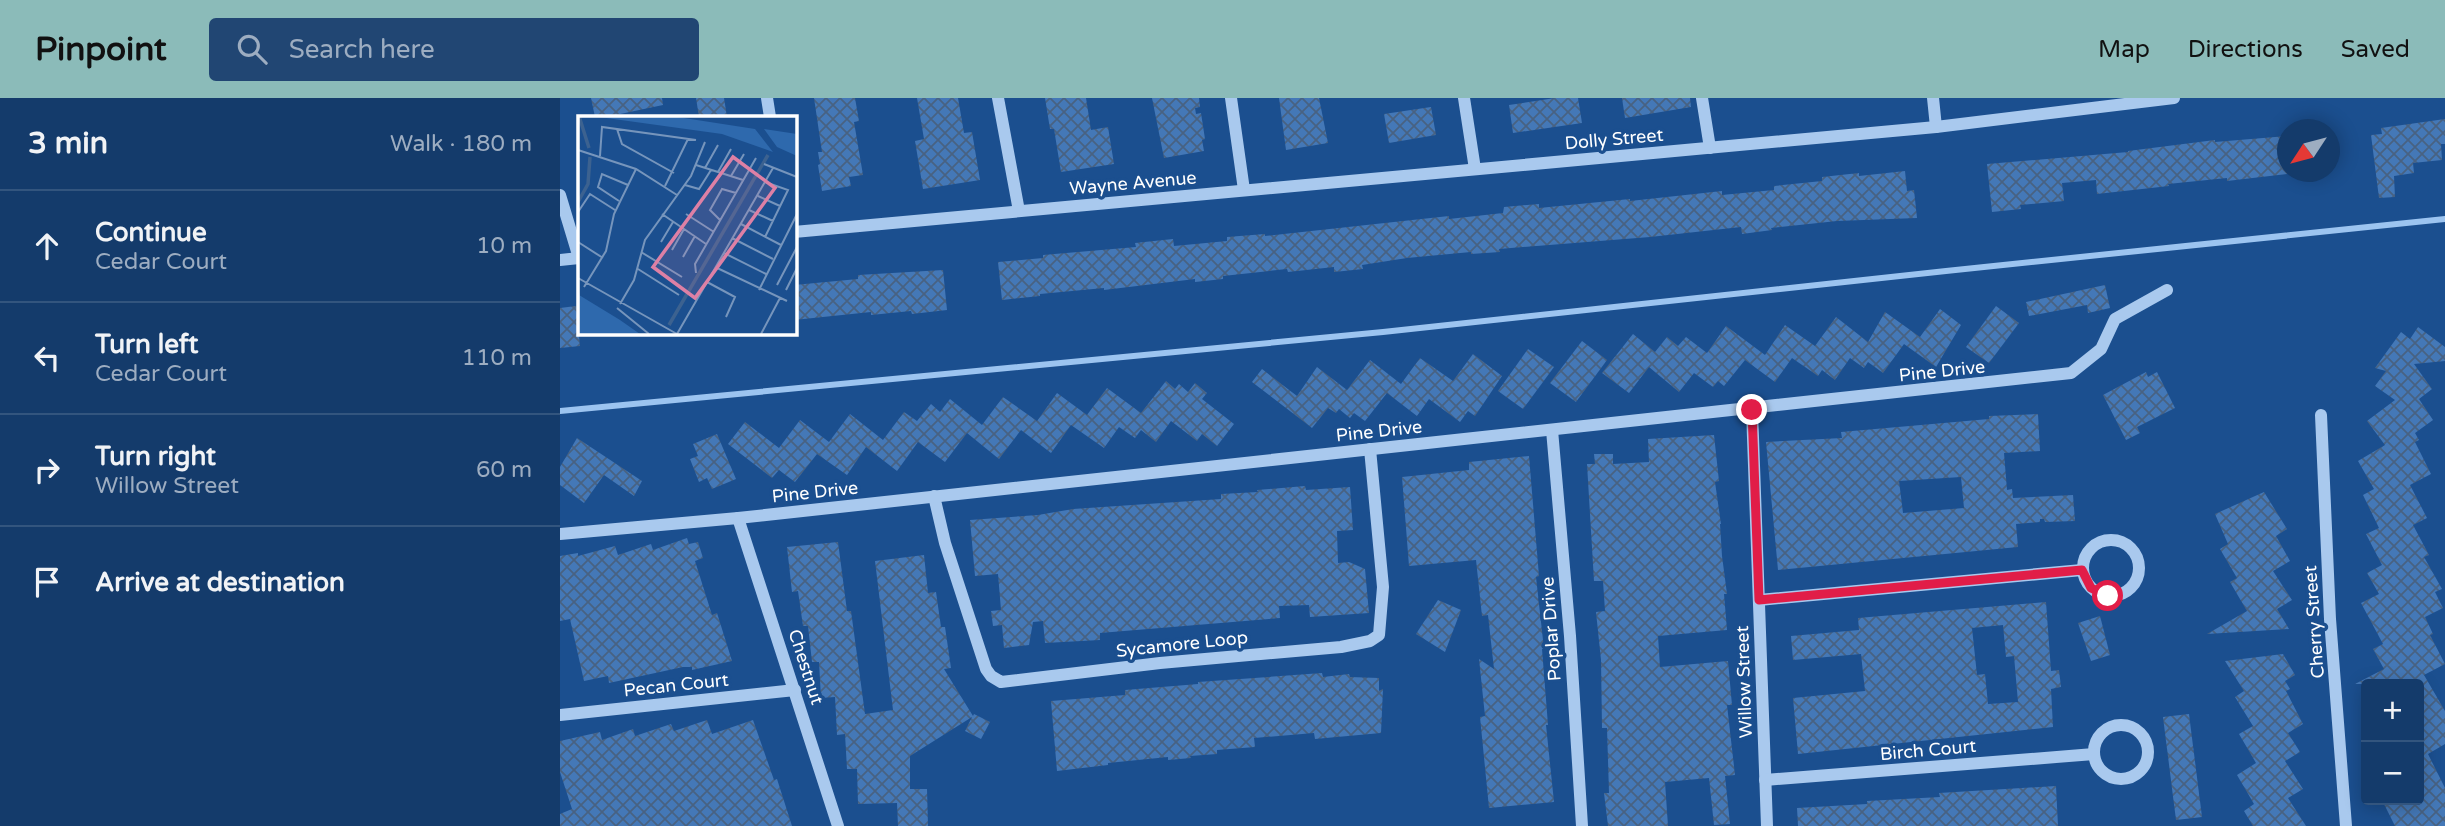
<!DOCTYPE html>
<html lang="en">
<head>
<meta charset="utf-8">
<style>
	body { margin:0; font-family:"Varela Round",sans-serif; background:#214673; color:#f1f3f6 }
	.controls { position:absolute; right:21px; bottom:21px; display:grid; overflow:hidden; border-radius:7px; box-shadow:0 4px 18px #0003 }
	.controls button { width:63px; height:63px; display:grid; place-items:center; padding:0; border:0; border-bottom:2px solid #33557e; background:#143b6b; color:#f1f3f6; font:35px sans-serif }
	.compass { position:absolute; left:1717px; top:21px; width:63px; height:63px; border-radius:50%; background:#143b6b; box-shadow:0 4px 18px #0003; rotate:234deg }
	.stop { position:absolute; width:21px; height:21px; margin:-16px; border:5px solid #e11d48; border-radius:50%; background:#fff }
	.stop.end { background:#e11d48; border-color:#fff; box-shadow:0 2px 7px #0008 }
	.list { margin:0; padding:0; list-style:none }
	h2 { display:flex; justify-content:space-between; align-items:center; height:91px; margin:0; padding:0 28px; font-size:30px }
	h2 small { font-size:23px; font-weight:400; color:#9dadc1 }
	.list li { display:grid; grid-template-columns:46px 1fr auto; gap:21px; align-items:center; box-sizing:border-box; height:112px; padding:0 28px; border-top:2px solid #33557e }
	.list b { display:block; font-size:26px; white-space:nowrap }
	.list p { margin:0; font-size:23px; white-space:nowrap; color:#9dadc1 }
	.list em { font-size:23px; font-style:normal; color:#9dadc1 }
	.icon { flex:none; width:38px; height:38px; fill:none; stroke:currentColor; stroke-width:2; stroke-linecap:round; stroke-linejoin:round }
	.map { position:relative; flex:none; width:1885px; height:728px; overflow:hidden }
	header { display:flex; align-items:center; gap:42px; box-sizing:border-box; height:98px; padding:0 35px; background:#8bbbb9; color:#111 }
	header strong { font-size:33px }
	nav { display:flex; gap:38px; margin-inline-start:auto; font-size:24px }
	.search { width:490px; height:63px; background:#214673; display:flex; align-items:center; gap:18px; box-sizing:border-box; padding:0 24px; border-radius:7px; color:#9dadc1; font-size:26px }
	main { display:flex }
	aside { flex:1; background:#143b6b }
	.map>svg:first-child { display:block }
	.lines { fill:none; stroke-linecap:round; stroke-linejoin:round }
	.stream { stroke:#9cc4f0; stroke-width:6 }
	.building { fill:url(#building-cross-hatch); fill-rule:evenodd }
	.minor { stroke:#a9c9ee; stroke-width:12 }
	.route { stroke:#e11d48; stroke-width:9 }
	.labels { text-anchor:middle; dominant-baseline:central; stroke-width:7; stroke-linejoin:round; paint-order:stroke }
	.street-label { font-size:18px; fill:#fff; stroke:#1b4f8f }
	.inset-river { fill:none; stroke:#3c6290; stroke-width:3.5 }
	.inset-road { fill:none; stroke:#7695bc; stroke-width:2 }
	.view { fill:#dd80a5; fill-opacity:0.15; stroke:#dd80a5; stroke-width:3.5 }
	.inset-edge { fill:none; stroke:#fff; stroke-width:3.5 }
</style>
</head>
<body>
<header>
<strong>Pinpoint</strong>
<div class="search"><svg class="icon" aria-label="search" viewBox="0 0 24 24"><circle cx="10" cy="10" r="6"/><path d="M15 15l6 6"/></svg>Search here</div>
<nav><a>Map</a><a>Directions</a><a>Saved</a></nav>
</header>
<main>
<aside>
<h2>3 min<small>Walk · 180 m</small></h2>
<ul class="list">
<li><svg class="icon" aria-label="ahead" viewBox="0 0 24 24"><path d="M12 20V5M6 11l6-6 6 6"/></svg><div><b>Continue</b><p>Cedar Court</p></div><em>10 m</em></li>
<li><svg class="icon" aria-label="left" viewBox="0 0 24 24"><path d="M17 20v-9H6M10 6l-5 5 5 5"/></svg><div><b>Turn left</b><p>Cedar Court</p></div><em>110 m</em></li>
<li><svg class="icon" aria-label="right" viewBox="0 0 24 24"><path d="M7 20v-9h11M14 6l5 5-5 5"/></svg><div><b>Turn right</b><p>Willow Street</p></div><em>60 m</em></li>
<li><svg class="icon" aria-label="arrive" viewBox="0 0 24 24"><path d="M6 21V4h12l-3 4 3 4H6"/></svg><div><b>Arrive at destination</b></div></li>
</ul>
</aside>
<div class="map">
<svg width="1885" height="728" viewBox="0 0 1885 728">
	<defs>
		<pattern id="building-cross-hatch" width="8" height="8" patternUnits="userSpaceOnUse" patternTransform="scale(1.75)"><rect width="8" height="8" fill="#4478b7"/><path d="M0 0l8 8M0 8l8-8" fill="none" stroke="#486282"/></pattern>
	</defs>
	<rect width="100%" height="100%" fill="#1b4f8f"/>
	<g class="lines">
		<polyline class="stream" points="0,313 823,234 1386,173 1885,121"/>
	</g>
	<g class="building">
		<polygon points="31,0 102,0 103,7 46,19 35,19"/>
		<polygon points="136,0 164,0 167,19 139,19"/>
		<polygon points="254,0 295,0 299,23 294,24 303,77 289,79 291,88 262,93 258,67 260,66 258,54 262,54"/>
		<polygon points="357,0 398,0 404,35 412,34 420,82 363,91 355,43 364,41"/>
		<polygon points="485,0 526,0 531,32 548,29 554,66 501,74 494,31 490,31"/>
		<polygon points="592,0 639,0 640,9 635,10 636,16 641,15 645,41 642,42 644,53 604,60"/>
		<polygon points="719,0 759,0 768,45 726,52"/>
		<polygon points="995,0 1018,0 1022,25 953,35 949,7"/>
		<polygon points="1062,0 1130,0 1131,9 1065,20"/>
		<polygon points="871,9 876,37 829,45 824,16"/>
		<polygon points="1885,21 1885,46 1881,46 1882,62 1853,65 1854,75 1834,78 1835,99 1819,100 1811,37 1822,36 1821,30"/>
		<polygon points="1727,38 1727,76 1667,83 1667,80 1608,86 1609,88 1537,96 1536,82 1502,85 1504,103 1460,107 1461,111 1432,114 1427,66 1568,54 1568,53 1655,42 1655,44"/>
		<polygon points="1345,73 1347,93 1354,92 1357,120 1277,123 1211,130 1212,132 1182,136 1181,129 1090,139 939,151 940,154 911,156 911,154 847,160 802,167 803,171 774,174 774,169 728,174 727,171 663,178 663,181 635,184 635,181 544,192 544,190 480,196 480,198 442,202 438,164 483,160 483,157 576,149 575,145 613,141 614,148 667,143 667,139 705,136 705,138 889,118 889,121 943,115 944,109 979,106 979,110 1070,101 1070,103 1162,93 1162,97 1214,92 1214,88 1262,83 1262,79 1299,75 1299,78"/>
		<polygon points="383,172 387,212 352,216 351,213 311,217 311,214 234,222 234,187 298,181 298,177"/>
		<polygon points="1545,187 1550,210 1528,215 1527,207 1469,218 1466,204"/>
		<polygon points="16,208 20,248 0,250 0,210"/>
		<polygon points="1436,208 1459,225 1429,265 1406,249"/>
		<polygon points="1380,211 1401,227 1376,269 1344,246 1323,275 1308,264 1304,270 1290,260 1275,282 1262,272 1258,278 1232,260 1215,284 1185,262 1164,288 1158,283 1153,289 1134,275 1119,294 1089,269 1069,295 1042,275 1073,236 1095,254 1107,239 1118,248 1126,239 1147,255 1166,228 1205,257 1225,227 1255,248 1276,219 1308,244 1325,214 1360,239"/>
		<polygon points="1858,229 1885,249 1885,263 1854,266 1872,291 1859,301 1873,322 1855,335 1859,342 1855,344 1871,376 1850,387 1867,420 1853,427 1869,457 1864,459 1882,491 1875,494 1883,510 1865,519 1873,536 1870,537 1885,566 1864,577 1885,613 1885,646 1868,656 1885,690 1885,728 1835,728 1822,702 1859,702 1859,586 1795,586 1824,571 1813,551 1823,546 1801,505 1819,496 1807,475 1822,467 1806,436 1819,430 1803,397 1814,391 1798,363 1825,347 1807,323 1835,302 1815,288 1826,273 1815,270 1841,234 1850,241"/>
		<polygon points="1022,243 1047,262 1016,304 990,285"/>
		<polygon points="968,251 994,269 963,311 938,293"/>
		<polygon points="913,256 942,278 915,318 908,313 900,324 869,301 857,318 827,295 805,323 794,315 790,320 779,311 776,315 768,310 752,330 692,284 702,271 737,298 757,269 787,292 810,262 841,286 860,260 893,283"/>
		<polygon points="1586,274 1588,279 1597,274 1615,310 1577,329 1580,335 1566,342 1543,297"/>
		<polygon points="606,283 615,291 619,286 628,294 635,285 647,295 642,301 674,326 657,348 642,336 637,343 611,323 596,344 581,332 575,340 559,329 544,350 511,327 491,355 461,332 439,361 407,335 385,364 358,344 337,373 306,349 287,377 257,356 235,384 219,372 212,380 168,346 185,324 219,350 240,322 269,344 290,316 323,342 344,314 357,323 371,306 380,314 390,301 422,327 443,299 477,323 497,295 527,317 547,290 581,315"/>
		<path d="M1478,316L1480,353L1444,355L1447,392L1452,391L1453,400L1513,397L1515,423L1485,424L1484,421H1480V424L1456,426L1458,449L1218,472L1206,344L1282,340L1281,334L1429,321V318ZM1401,379L1404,410L1343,415L1339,383Z"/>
		<polygon points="157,336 176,381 152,391 147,380 139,384 130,361 138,358 133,346"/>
		<polygon points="1154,337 1159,383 1155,384 1161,426 1160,426 1162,458 1167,496 1164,496 1167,532 1098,538 1100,569 1168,563 1172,607 1167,607 1175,677 1165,678 1170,726 1154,727 1149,680 1105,684 1108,728 1048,728 1044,695 1049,695 1047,630 1042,630 1041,562 1036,514 1045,513 1043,483 1034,483 1027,366 1035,366 1034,356 1053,356 1053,366 1089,364 1088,341"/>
		<polygon points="17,340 82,383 74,398 44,377 24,405 0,387 0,369"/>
		<polygon points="969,358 979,478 976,479 984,551 982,551 988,627 986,627 994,704 929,710 920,619 925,618 919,561 934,571 928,517 922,518 916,462 849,468 842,379 909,372 909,364"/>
		<polygon points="745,388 746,392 790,389 793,432 777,433 778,465 789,464 805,471 809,515 750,519 749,507 719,508 720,520 540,535 540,542 485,545 483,523 473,524 469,547 444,550 442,527 433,528 431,513 441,512 438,476 415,478 410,422 478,417 513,411 661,401 661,396 698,394 697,392"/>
		<polygon points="1704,394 1727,431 1716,438 1730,463 1713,473 1732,502 1717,511 1729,531 1647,536 1687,513 1670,484 1677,480 1660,451 1668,446 1655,416"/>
		<polygon points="127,440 129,446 138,444 143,460 135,463 152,517 157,515 172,563 132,572 132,569 123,569 49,585 48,578 24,583 10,521 0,523 0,458 18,455 18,458 55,448 58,457 91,446 93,452"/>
		<polygon points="278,444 287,513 291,513 305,616 333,612 315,463 364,457 368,495 376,494 381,529 385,529 391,570 384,571 413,618 414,616 430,624 421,641 405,633 412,619 350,658 350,691 367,691 368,728 338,728 337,705 298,706 297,671 287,671 285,636 277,637 275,599 261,600 259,564 252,564 248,528 243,528 238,493 232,494 227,449"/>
		<polygon points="878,502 901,512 885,554 856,536"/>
		<path d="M1486,504L1491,573L1499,572L1501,589L1491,591L1493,629L1238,656L1233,600L1305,593L1301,556L1233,562L1231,538L1299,532L1298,520ZM1443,527L1446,559L1454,558L1458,604L1428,606L1425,576L1417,577L1412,530Z"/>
		<polygon points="1540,518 1550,557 1531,563 1518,525"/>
		<polygon points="1723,556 1735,577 1725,583 1730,591 1726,593 1743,626 1728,635 1740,654 1725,663 1743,691 1728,700 1746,728 1693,728 1684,713 1694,706 1677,677 1696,665 1679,636 1693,628 1675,599 1684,593 1665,563"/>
		<polygon points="762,575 763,579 789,576 790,579 819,580 819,593 823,591 821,635 755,641 754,635 694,640 695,649 657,652 657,656 630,658 631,660 608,662 608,659 548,665 548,667 497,673 491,603 565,597 565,592 638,586 638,584"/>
		<polygon points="1629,616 1642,719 1616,722 1603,619"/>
		<polygon points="147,622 152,636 193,622 214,682 217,681 232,728 0,728 0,716 12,711 0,674 0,643 40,634 42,642 73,631 75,638 111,626 114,633"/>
		<polygon points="1496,688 1498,728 1238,728 1237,710 1307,706 1307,703 1380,699 1379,695"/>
	</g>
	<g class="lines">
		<g class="minor">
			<polyline points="207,0 210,19"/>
			<polyline points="438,0 459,113"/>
			<polyline points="671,0 684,92"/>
			<polyline points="904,0 915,71"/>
			<polyline points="1142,0 1150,50"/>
			<polyline points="1373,0 1376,29"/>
			<polyline points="0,97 19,160"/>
			<polyline points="234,134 1376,29 1614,0"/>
			<polyline points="0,162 19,160"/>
			<polyline points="1192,312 1207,728"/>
			<polyline points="1761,317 1770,521 1786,728"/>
			<polyline points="992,332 1010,538 1022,728"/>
			<polyline points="374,398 385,445 426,571 431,578 441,584 600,565 781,549 810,543 819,537 823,489 810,351"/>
			<polyline points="178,420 278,728"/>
			<polyline points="0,436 178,420 1511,275 1541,251 1555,221 1607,192"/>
			<circle cx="1551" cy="470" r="28"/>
			<polyline points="1199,502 1522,472"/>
			<polyline points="0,617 235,592"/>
			<circle cx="1561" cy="654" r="27"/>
			<polyline points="1205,682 1534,656"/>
		</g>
	</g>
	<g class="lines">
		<polyline class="route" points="1192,312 1199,502 1522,472 1531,490 1548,498"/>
	</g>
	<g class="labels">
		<g class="street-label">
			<text transform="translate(1054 41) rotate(-5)">Dolly Street</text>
			<text transform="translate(573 85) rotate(-5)">Wayne Avenue</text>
			<text transform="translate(1382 273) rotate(-6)">Pine Drive</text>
			<text transform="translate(819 333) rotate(-6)">Pine Drive</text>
			<text transform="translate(255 394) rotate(-6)">Pine Drive</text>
			<text transform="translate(1754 524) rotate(-94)">Cherry Street</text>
			<text transform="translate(991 531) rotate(-94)">Poplar Drive</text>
			<text transform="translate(622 546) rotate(-6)">Sycamore Loop</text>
			<text transform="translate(246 569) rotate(72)">Chestnut</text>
			<text transform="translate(1184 584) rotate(-92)">Willow Street</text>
			<text transform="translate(116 587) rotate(-6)">Pecan Court</text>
			<text transform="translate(1368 652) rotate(-5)">Birch Court</text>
		</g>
	</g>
	<g transform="translate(18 18)">
		<rect width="219" height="219" fill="#1b4f8f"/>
		<path d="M14,0H93L177,13L195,36L144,18ZM186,13L219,18V40L199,31ZM1,179L42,204L62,218H6Z" fill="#2e69ad"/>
		<path d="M0,170L3,186L51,218H0Z" fill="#2e69ad"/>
		<path class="inset-river" d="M1,0L11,32M0,86L10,68L12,41M91,209L190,39"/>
		<path class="inset-road" d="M39,13L44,28L96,57M0,34L58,53L99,79M22,40L24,11L118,24M186,48L219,61M118,49L165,64M127,52L140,29M140,56L153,33M153,60L166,38M187,66L210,74L187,121M107,69L121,73L133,54M87,70L110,23M180,80L202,90M41,85L20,71L24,58L50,69M171,94L195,105M0,96L12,78L37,94M84,98L128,128M108,98L136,116M142,104L132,94L144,73L158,77M163,108L203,129M154,122L195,143M0,126L25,142M83,126L95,106M94,134L106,113M63,136L104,161M146,137L188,158M105,141L117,120M137,151L209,185M60,153L101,179M118,157L117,148L178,42M0,162L99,218M129,166L157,181L148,201M199,169L219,131M6,171L28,135L36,98L58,53M181,174L219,98M208,174L219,152M42,188L56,164L67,124L113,60L127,26M39,192L71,218M99,218L195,52M183,218L202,182"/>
		<path class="view" d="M155,41L197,72L117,182L75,151Z"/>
		<rect width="219" height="219" class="inset-edge"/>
	</g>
</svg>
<div class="controls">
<button>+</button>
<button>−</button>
</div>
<svg class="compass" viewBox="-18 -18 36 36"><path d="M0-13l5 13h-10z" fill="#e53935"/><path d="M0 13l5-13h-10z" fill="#9dadc1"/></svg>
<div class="stop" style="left:1548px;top:498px"></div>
<div class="stop end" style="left:1192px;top:312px"></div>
</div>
</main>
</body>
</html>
